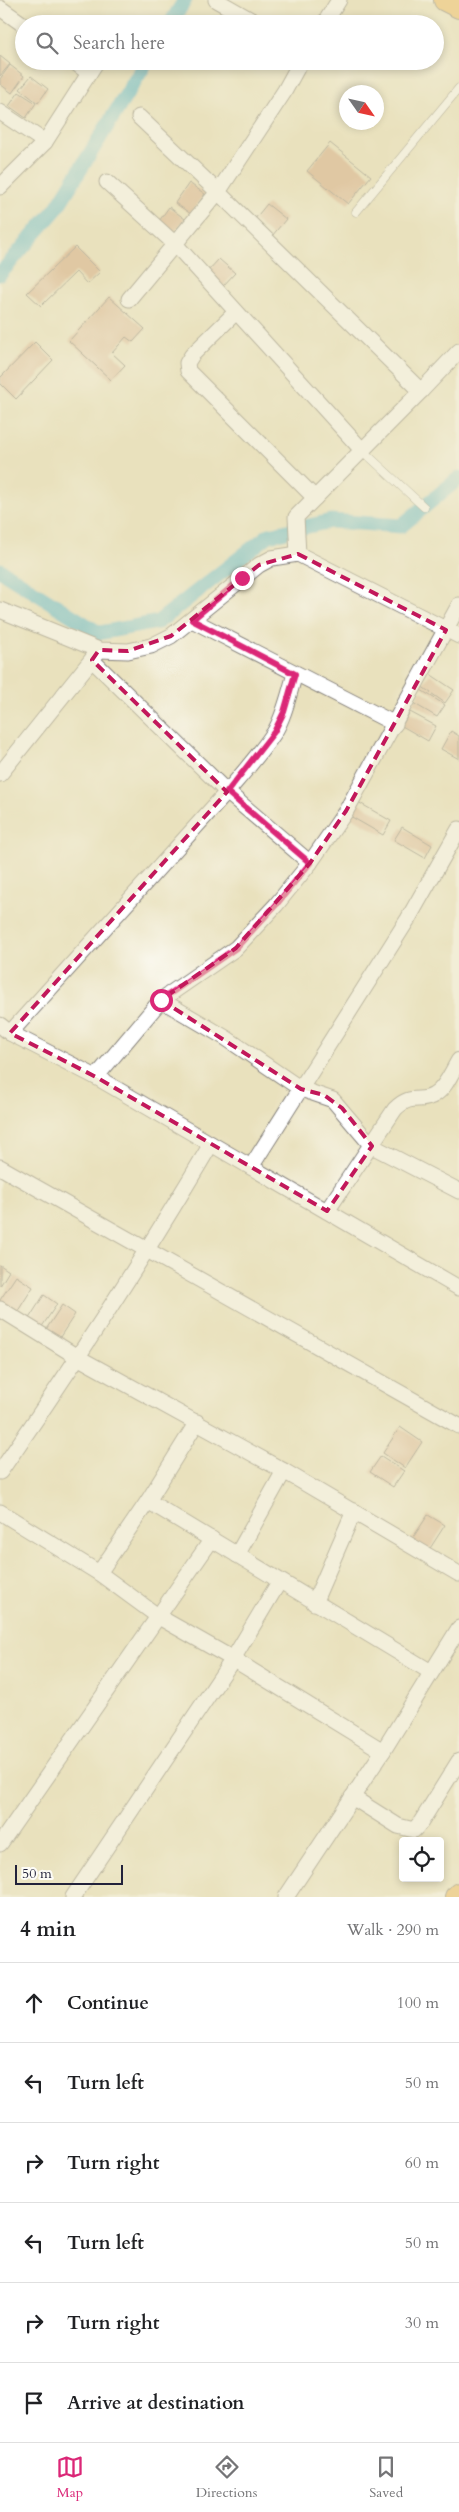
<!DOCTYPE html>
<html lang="en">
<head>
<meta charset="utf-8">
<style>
	body { margin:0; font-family:Cardo,serif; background:#f6f6f6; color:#202124 }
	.controls { position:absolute; right:15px; bottom:15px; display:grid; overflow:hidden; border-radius:5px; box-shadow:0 2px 8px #0003 }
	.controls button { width:45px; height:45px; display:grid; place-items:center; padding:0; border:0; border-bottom:1px solid #e0e0e0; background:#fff; color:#202124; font:25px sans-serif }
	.compass { position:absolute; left:339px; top:85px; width:45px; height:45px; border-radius:50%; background:#fff; box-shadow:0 2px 8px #0003; rotate:124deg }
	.scale { position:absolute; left:15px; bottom:12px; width:108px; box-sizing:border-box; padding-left:5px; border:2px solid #22223b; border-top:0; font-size:14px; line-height:18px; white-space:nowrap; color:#22223b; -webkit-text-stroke:4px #fdfcf7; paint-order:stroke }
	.stop { position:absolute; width:15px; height:15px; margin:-11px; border:4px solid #db2777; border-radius:50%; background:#fff }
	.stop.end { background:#db2777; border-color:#fff; box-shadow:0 1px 5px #0008 }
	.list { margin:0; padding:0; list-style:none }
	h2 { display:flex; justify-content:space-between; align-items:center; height:65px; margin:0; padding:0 20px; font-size:21px }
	h2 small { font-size:16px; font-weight:400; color:#757577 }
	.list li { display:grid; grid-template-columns:32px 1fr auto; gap:15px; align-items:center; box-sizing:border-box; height:80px; padding:0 20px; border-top:1px solid #e0e0e0 }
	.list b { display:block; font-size:19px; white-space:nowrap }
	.list em { font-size:16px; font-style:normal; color:#757577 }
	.icon { flex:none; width:28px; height:28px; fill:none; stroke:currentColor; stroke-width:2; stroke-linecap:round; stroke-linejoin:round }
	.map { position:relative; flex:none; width:459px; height:1897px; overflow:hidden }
	.search { position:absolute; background:#fff; box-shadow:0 2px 8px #0003; left:15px; right:15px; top:15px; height:55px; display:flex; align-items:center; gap:12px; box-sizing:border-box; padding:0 18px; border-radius:28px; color:#757577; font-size:19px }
	.sheet { height:545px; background:#fff }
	nav { display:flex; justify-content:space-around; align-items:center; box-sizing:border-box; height:70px; border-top:1px solid #e0e0e0; background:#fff; font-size:14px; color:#757577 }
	nav a { display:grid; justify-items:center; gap:2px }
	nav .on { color:#db2777 }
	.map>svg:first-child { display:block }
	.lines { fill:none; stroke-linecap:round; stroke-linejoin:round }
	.canal { stroke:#52b6d0; stroke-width:15 }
	.building { fill:#d6a883 }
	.service-casing { stroke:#86827c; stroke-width:9 }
	.minor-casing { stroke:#86827c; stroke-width:17 }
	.primary-casing { stroke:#86827c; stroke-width:24 }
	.service { stroke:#fff; stroke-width:8 }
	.minor { stroke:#fff; stroke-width:15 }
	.primary { stroke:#f4c26a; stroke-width:22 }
	.route { stroke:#db2777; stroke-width:6 }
	.marked { fill:none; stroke:#c2185b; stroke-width:4; stroke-dasharray:10 6; stroke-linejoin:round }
</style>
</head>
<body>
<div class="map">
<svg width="459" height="1897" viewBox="0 0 459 1897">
	<rect width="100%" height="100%" fill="#fdfcf7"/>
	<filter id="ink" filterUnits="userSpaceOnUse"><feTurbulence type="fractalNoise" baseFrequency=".02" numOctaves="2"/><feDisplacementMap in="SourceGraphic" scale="10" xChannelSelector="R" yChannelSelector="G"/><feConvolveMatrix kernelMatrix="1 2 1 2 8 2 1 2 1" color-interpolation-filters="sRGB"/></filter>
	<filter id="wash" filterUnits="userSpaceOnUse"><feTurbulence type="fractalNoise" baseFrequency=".0096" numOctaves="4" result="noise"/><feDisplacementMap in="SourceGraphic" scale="20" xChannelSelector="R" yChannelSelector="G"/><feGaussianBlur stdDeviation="1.12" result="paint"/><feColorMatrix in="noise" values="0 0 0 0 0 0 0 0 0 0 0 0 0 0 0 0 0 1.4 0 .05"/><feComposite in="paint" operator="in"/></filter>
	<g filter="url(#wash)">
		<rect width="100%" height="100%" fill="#e9e1bd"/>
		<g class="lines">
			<g class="canal">
				<polyline points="170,24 185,0"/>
				<polyline points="0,274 56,209 147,61"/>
				<polyline points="0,570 99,633 158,622 269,535 331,521 401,526 459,478"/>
			</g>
		</g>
		<g id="blocks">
			<g class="building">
				<polygon points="0,56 10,64 0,76"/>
				<polygon points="10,65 24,76 12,93 0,84 0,79"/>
				<polygon points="31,76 48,89 38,103 20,89"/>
				<polygon points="19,92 36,103 26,118 9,106"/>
				<polygon points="330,143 371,176 348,204 307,171"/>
				<polygon points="189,183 205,194 191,214 175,203"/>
				<polygon points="267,204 286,219 272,236 254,220"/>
				<polygon points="169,207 185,219 172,235 157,224"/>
				<polygon points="75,247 100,272 87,284 76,272 41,306 27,293"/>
				<polygon points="219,259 235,273 223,286 207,272"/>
				<polygon points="109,297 145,329 133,342 126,337 112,353 125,365 111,380 69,341"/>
				<polygon points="35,342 53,360 16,399 0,383 0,378"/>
				<polygon points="430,674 454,690 445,703 421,686"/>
				<polygon points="421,690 445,705 437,717 413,703"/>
				<polygon points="410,712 436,726 428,741 402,726"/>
				<polygon points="451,731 459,736 459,759 441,749"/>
				<polygon points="358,802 391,821 383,835 350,816"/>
				<polygon points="402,827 432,845 425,858 394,840"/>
				<polygon points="0,1265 9,1271 0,1286"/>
				<polygon points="16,1276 33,1287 16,1314 0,1304 0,1300"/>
				<polygon points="44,1295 57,1304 41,1328 28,1320"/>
				<polygon points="62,1305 75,1314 58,1340 45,1331"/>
				<polygon points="400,1427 422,1442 405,1468 383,1453"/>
				<polygon points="381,1456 404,1471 393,1487 370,1472"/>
				<polygon points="428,1515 445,1525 427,1553 410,1542"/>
			</g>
		</g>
	</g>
	<g filter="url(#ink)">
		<use href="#blocks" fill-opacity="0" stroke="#86827c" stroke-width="1"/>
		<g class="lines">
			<defs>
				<g id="service">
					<polyline points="356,212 459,88"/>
					<polyline points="362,450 424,507"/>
				</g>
				<g id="minor">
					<polyline points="216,0 258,24"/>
					<polyline points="0,8 24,25"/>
					<polyline points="324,24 339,0"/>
					<polyline points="73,61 89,73"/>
					<polyline points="301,61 284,92 218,192 421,391 296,517 298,554 459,636"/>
					<polyline points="0,112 45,142"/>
					<polyline points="107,182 175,244 362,450"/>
					<polyline points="0,187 45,142 97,61"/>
					<polyline points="129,299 218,192 139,117"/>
					<polyline points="236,312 192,355 187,363 188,371 315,498"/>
					<polyline points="421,391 459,351"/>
					<polyline points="0,610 99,650 128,651 151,646 171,636 259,565 272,558 298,554"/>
					<polyline points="192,620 395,724"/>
					<polyline points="92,660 227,792 310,863"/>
					<polyline points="0,774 97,653"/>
					<polyline points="161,1000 226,1038 301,1089 333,1100 372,1146 459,1191"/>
					<polyline points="0,1025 10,1033 96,1077 459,1288"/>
					<path d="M10,1033L227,792C243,773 260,754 274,733C285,715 289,693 295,674"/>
					<polyline points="96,1077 161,1000 236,948 276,905 310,863 346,811 459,605"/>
					<polyline points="0,1167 459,1426"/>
					<polyline points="251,1167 408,919 459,829"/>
					<path d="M327,1211L395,1109C412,1092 420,1104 434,1095C446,1088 452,1071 459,1060"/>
					<polyline points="0,1309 79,1358 284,1471 459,1574"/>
					<path d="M0,1472C74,1365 145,1256 211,1144"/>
					<polyline points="148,1501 431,1672"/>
					<polyline points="0,1512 99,1573 159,1617 233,1659 279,1582"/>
					<polyline points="237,1555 284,1471"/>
					<polyline points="99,1573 148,1501 197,1422"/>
					<polyline points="314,1603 354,1511"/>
					<polyline points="352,1797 398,1826 414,1830 421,1822 459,1761"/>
					<polyline points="0,1844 212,1539"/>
					<polyline points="73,1897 233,1659 383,1751"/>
					<polyline points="286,1897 383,1751 459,1628"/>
				</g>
				<g id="primary">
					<polyline points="445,0 459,7"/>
					<polyline points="456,1897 459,1894"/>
				</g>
			</defs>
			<use href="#service" class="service-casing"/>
			<use href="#minor" class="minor-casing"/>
			<use href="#primary" class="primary-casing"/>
			<use href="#service" class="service"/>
			<use href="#minor" class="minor"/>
			<use href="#primary" class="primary"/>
		</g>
	</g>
	<g class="lines" filter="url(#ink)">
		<polyline class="route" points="161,1000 236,948 276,905 310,863 227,792 274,732 284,712 295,674 192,620 242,578"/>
	</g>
	<path d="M0 0H459V1897H0ZM298,554L446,630L346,811L310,863L236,948L161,1000L301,1089L324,1095L342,1108L372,1146L327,1211L96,1077L10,1033L227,792L92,660L99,650L128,651L171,636L259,565Z" fill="#e9e1bd" fill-opacity=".55" fill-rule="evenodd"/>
	<path class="marked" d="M298,554L446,630L346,811L310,863L236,948L161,1000L301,1089L324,1095L342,1108L372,1146L327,1211L96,1077L10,1033L227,792L92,660L99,650L128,651L171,636L259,565Z"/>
</svg>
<div class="controls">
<button><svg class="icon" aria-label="locate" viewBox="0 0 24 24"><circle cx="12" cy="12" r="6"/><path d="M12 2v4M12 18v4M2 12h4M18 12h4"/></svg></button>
</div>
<svg class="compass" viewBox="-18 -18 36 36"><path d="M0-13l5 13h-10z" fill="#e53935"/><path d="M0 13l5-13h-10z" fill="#757577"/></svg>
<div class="scale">50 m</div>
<div class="stop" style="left:161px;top:1000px"></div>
<div class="stop end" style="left:242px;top:578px"></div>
<div class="search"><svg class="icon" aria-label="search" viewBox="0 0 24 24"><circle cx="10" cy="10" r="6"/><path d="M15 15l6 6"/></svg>Search here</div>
</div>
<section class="sheet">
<h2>4 min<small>Walk · 290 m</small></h2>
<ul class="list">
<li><svg class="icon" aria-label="ahead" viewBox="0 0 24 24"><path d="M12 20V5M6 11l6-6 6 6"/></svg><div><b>Continue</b></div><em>100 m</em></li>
<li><svg class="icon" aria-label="left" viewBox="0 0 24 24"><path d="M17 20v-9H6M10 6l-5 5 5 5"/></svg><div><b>Turn left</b></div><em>50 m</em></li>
<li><svg class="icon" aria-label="right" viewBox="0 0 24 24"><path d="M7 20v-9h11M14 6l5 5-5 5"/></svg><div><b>Turn right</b></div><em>60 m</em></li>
<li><svg class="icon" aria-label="left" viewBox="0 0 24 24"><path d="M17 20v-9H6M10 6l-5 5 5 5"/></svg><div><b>Turn left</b></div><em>50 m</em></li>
<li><svg class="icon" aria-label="right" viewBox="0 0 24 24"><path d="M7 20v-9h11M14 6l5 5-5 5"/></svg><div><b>Turn right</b></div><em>30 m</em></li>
<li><svg class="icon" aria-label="arrive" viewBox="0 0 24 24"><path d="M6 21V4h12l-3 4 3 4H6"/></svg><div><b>Arrive at destination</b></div></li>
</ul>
</section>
<nav>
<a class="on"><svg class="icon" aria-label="map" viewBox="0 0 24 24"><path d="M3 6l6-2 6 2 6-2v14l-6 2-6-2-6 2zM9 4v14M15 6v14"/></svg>Map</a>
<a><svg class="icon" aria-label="directions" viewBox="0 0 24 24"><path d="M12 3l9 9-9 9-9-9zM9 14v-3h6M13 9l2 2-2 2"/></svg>Directions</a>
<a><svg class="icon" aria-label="saved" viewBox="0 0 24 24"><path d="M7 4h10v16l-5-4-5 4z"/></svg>Saved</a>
</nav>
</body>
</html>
